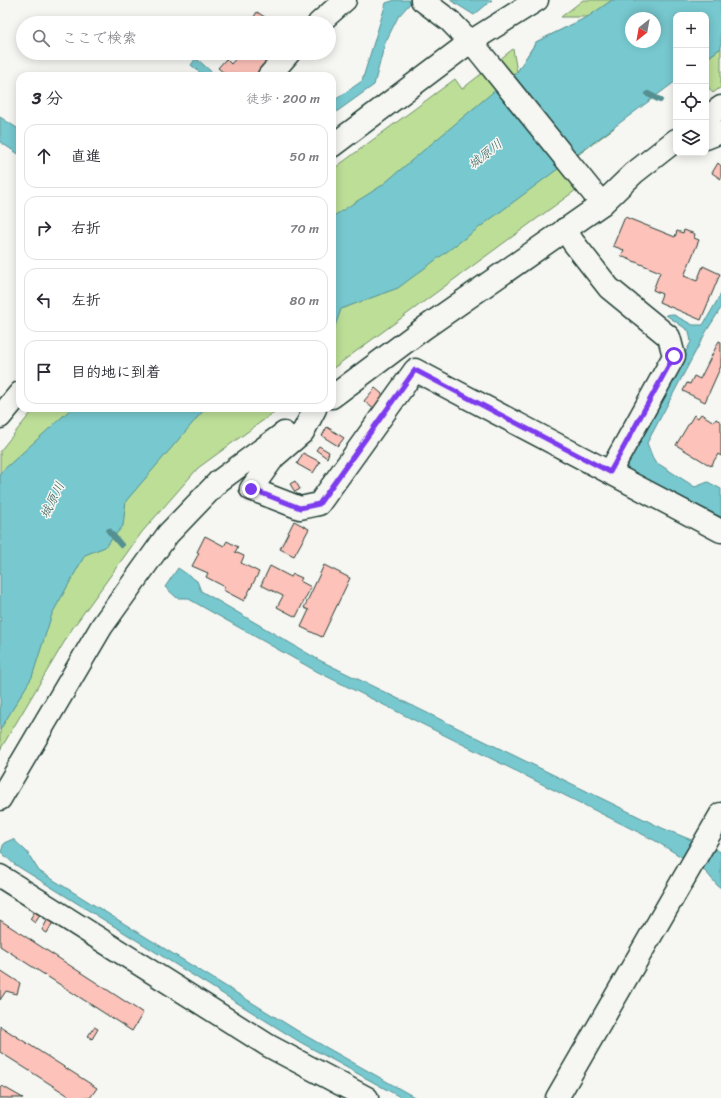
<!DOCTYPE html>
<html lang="ja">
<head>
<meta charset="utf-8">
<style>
	body { margin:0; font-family:Sriracha,"Klee One",sans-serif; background:#f7f7f7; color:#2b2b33 }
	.controls { position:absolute; right:12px; top:12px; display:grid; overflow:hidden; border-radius:8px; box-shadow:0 2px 10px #0003 }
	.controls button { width:36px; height:36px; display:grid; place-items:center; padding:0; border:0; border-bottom:1px solid #e1e1e2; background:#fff; color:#2b2b33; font:20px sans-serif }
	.compass { position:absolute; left:625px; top:12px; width:36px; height:36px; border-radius:50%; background:#fff; box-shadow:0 2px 10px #0003; rotate:211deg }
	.stop { position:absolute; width:12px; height:12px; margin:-9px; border:3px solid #7c3aed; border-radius:50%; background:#fff }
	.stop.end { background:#7c3aed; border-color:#fff; box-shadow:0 1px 4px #0008 }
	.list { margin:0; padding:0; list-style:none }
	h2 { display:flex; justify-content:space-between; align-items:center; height:52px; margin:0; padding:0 16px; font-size:17px }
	h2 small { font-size:13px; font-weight:400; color:#7c7c81 }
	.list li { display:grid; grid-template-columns:26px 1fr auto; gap:12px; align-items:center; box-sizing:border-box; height:64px; margin:0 8px 8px; padding:0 8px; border:1px solid #e1e1e2; border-radius:12px }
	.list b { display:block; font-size:15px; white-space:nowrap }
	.list em { font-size:13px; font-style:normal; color:#7c7c81 }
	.icon { flex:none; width:22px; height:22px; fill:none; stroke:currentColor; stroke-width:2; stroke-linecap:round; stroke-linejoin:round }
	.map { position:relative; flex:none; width:721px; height:1098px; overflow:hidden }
	.search { position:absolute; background:#fff; box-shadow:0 2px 10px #0003; left:16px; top:16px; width:320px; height:44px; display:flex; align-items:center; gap:10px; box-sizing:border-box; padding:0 14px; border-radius:22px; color:#7c7c81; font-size:15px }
	.panel { position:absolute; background:#fff; box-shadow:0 2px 10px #0003; left:16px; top:72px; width:320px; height:340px; border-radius:12px }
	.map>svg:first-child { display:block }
	.green { fill:#bcde97; stroke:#6e8e66 }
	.water { fill:#77c8cf; stroke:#549091; fill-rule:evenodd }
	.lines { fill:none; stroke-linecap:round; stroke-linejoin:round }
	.stream { stroke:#549091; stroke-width:6 }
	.building { fill:#fdc2b9; stroke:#1f3d34 }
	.minor-casing { stroke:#1f3d34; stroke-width:25 }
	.minor { stroke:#f6f6f2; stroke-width:22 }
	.route { stroke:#7c3aed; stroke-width:5 }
	.labels { text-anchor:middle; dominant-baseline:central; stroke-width:3; stroke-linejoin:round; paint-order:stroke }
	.water-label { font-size:13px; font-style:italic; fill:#35605b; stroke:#f6f6f2 }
</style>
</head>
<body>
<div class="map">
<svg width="721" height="1098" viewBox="0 0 721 1098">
	<rect width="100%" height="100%" fill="#f6f6f2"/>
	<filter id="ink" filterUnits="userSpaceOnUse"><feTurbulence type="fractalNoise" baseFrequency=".025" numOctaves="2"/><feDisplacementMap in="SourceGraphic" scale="8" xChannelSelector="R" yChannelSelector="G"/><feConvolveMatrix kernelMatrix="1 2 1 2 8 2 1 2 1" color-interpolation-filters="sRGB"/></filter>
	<g filter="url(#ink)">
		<g class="green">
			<polygon points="583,0 636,0 528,79 332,228 332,170 455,79 462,89 513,49 517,72 536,42 588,17 561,17"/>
			<polygon points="721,48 721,87 713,93 706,84 706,59"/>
			<polygon points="614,128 559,169 576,190 332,369 332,297"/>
			<polygon points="35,408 88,408 0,489 0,451"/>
			<polygon points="184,408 280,408 198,468 142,532 72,629 0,750 0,705 41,604"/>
		</g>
		<g class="water">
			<polygon points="395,0 413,0 398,17 385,43 374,85 332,115 332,102 362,81 386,3"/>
			<polygon points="450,0 492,0 474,15"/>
			<path d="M612,0H721V48L706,59V15H676V81L398,288L341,309L332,335V217L381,186L517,72L536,42L589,16ZM631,18H655V42H631Z"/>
			<polygon points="196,58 216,76 204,76 191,65"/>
			<polygon points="0,117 20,130 20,155 0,142"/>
			<polygon points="721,294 721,308 706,332 647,443 654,461 695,487 708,482 721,489 721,517 623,467 691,342 689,331 666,315 672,314 693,325 703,325"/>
			<polygon points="72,408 207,408 203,411 126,501 123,526 105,547 85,555 52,614 32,677 0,730 0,473"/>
			<polygon points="178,568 197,581 201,591 319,660 662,828 721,852 721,888 717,885 706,872 654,840 316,671 187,598 177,598 165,587"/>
			<polygon points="13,839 27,852 39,871 306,1036 416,1098 402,1098 300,1042 14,864 1,852 4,843"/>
		</g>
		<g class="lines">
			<g class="stream">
				<polyline points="648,94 660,100"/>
				<polyline points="109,531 121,545"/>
			</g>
		</g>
		<g class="building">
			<polygon points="257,12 274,23 250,23"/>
			<polygon points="241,53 263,53 272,61 259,76 228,76 218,68 226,59 231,64"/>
			<polygon points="718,163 721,166 721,179 712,173"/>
			<polygon points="625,217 675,237 677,231 683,233 684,230 695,234 694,238 699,240 684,276 697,281 703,266 720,274 701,320 659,302 662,294 653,290 660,272 621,256 624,250 613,246"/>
			<polygon points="719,341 721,342 721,366 705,402 683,391 687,383 690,384 694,376 700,379"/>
			<polygon points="375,388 387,398 376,411 364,401"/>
			<polygon points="701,414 714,422 716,419 721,422 721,456 718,454 711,466 676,445 694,415 698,418"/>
			<polygon points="327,427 344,438 338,446 322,436"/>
			<polygon points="319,446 329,452 327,458 316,450"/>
			<polygon points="303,453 320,462 313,473 297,464"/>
			<polygon points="295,481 300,489 295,492 290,484"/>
			<polygon points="294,521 309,529 294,556 280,549"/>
			<polygon points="205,536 224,546 227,541 238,547 235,552 244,556 241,563 259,572 244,601 223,590 225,587 206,577 208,573 192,566 199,553 197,552"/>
			<polygon points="324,565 350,578 322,637 301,627 309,610 304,608"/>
			<polygon points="270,566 291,577 293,574 302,578 300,581 311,587 296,617 277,607 283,596 261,585"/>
			<polygon points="35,911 40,915 35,923 30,919"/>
			<polygon points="49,917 53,922 47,933 42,930"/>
			<polygon points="0,920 143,1013 132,1031 0,946"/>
			<polygon points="0,970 20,983 17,994 6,991 0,1000"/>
			<polygon points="0,1026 97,1088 90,1098 72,1098 0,1052"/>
			<polygon points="94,1027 98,1029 92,1039 88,1036"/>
			<polygon points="2,1086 23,1098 0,1098 0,1088"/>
		</g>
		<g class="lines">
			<defs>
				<g id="minor">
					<polyline points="422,0 450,21 478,50 602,204"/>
					<polyline points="319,23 345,0"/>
					<polyline points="269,76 289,53"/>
					<polyline points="706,118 721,107"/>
					<polyline points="706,138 721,132"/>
					<polyline points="332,146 470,42 537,0"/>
					<polyline points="565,229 573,242 609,288 669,337 674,356 610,472"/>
					<polyline points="332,397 423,329 602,204 634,173 676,140"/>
					<polyline points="315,409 303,432 274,457 251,489 300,508 319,504 415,370 721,531"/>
					<polyline points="0,417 20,393"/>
					<polyline points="0,799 102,626 168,534 219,481 284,433"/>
					<polyline points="0,876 269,1046 367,1098"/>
					<polyline points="557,1098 721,814"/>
				</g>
			</defs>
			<use href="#minor" class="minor-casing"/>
			<use href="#minor" class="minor"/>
		</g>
	</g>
	<g class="lines" filter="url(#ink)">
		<polyline class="route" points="251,489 300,508 319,504 415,370 610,472 674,356"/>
	</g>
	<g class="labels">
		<g class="water-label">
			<text transform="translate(485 154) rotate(-38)">城原川</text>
			<text transform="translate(52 500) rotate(-64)">城原川</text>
		</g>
	</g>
</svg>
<div class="controls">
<button>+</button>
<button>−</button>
<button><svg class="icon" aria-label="locate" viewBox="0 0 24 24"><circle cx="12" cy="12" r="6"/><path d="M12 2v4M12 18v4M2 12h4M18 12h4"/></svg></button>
<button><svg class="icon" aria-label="layers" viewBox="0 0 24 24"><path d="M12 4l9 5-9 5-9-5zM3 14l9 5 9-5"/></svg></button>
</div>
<svg class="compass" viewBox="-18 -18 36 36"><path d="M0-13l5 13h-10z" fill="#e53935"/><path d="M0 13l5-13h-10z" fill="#7c7c81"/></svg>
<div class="stop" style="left:674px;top:356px"></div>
<div class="stop end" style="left:251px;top:489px"></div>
<div class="search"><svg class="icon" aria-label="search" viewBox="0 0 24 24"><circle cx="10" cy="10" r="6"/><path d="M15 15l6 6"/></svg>ここで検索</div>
<section class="panel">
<h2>3 分<small>徒歩 · 200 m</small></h2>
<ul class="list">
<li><svg class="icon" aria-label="ahead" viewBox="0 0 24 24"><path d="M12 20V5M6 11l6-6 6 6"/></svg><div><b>直進</b></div><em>50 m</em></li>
<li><svg class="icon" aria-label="right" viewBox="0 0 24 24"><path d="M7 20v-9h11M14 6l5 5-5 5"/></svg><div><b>右折</b></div><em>70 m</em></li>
<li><svg class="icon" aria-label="left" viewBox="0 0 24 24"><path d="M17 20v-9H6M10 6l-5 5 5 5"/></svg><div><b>左折</b></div><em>80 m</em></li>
<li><svg class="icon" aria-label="arrive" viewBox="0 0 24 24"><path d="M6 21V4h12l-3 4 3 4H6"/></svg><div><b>目的地に到着</b></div></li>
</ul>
</section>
</div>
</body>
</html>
